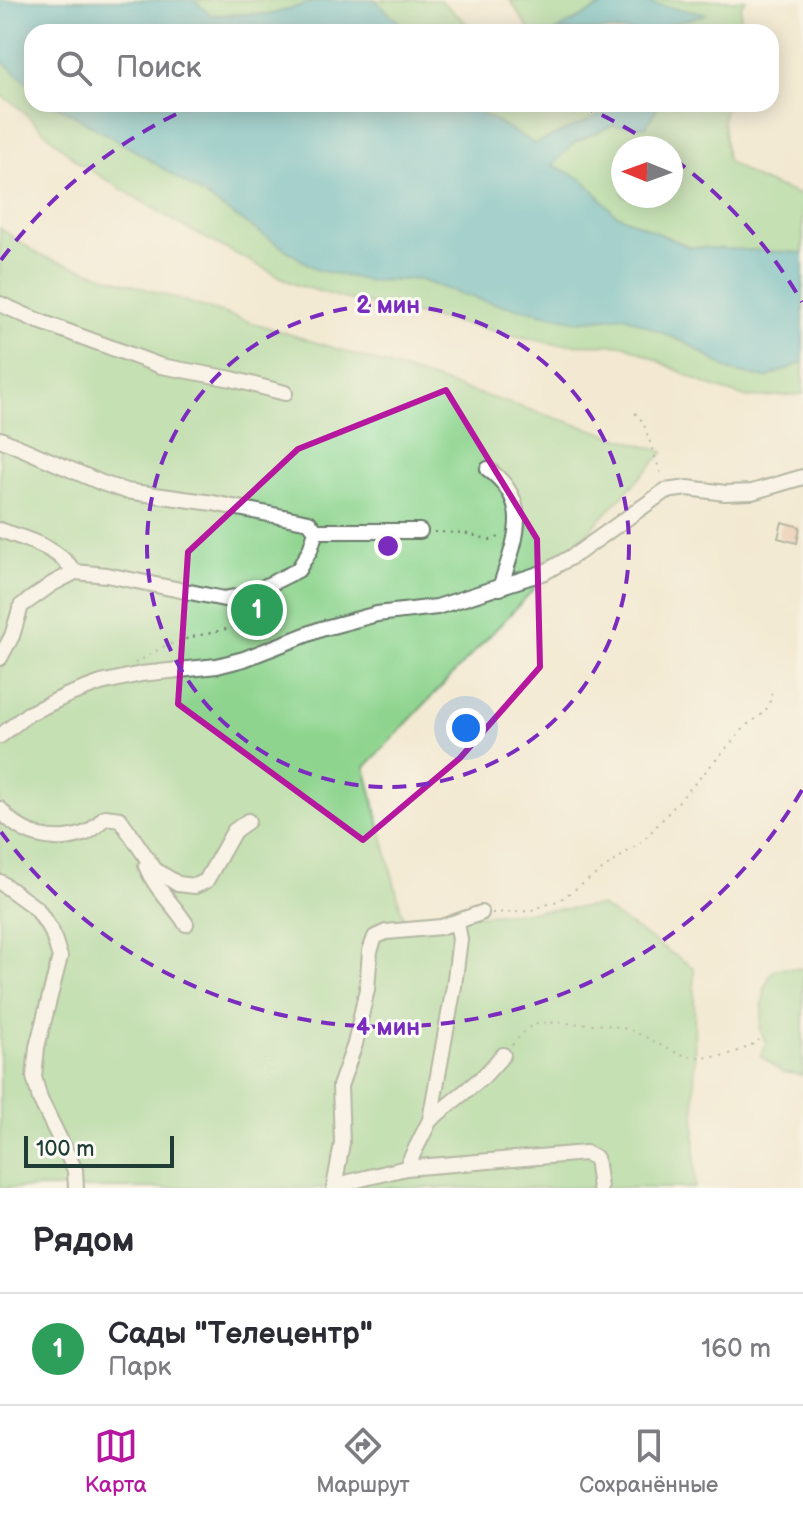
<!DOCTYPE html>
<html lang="ru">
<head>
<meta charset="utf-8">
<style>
	body { margin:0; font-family:"Balsamiq Sans",sans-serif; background:#f7f7f7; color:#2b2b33 }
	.compass { position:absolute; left:611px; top:136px; width:72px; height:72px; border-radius:50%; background:#fff; box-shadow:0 4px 20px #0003; rotate:271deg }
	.scale { position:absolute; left:24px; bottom:20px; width:150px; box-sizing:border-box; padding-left:8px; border:4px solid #1f3d34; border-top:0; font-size:22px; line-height:28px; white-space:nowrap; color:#1f3d34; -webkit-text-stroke:6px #fdfcf7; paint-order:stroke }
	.you { position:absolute; left:466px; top:728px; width:28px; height:28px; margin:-20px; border:6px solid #fff; border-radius:50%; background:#1a73e8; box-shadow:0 0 0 12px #1a73e833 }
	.badge { display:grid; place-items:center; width:52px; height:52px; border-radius:50%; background:#b5179e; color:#fff; font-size:26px; font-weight:700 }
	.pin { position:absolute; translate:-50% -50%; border:4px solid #fff; box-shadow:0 2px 8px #0006 }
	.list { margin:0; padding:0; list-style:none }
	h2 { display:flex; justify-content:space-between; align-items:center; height:104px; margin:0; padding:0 32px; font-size:34px }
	h2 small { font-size:26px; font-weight:400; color:#7c7c81 }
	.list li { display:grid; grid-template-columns:52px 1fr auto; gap:24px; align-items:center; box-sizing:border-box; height:112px; padding:0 32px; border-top:2px solid #e1e1e2 }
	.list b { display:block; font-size:30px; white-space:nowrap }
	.list p { margin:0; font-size:26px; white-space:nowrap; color:#7c7c81 }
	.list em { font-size:26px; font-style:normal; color:#7c7c81 }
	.icon { flex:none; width:44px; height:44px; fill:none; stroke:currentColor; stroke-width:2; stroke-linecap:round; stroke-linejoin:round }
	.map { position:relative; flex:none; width:803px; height:1188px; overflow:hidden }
	.search { position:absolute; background:#fff; box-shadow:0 4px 20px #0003; left:24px; right:24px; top:24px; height:88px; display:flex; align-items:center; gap:20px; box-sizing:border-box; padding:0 28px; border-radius:24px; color:#7c7c81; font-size:30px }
	.sheet { height:216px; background:#fff }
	nav { display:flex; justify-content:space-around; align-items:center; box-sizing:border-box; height:112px; border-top:2px solid #e1e1e2; background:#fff; font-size:22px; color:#7c7c81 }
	nav a { display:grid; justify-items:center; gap:4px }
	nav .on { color:#b5179e }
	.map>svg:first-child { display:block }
	.green { fill:#8ed48e; stroke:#568861; stroke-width:2; fill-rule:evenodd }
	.water { fill:#46b2c3; stroke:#32787c; stroke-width:2 }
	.building { fill:#e6b8a1 }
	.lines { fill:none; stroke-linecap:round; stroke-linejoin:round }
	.minor-casing { stroke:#69796b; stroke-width:18 }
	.path { stroke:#69796b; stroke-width:2; stroke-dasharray:2 6; stroke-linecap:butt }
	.minor { stroke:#fff; stroke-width:14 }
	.marked { fill:none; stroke:#b5179e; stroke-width:6; stroke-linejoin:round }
	.ring { fill:none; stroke:#7b2cbf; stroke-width:4; stroke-dasharray:14 10 }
	.centre { fill:#7b2cbf; stroke:#fdfcf7; stroke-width:4 }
	.ring-label { font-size:24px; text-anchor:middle; font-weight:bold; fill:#7b2cbf; stroke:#fdfcf7; stroke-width:6; stroke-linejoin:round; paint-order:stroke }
</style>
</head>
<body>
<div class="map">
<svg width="803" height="1188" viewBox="0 0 803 1188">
	<rect width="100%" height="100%" fill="#fdfcf7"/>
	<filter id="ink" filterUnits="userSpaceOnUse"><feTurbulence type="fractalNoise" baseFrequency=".0125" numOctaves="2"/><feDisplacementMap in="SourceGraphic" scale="16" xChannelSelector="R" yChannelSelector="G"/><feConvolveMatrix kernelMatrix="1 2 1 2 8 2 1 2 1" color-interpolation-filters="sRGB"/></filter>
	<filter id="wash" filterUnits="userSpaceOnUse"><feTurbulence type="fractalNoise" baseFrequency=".006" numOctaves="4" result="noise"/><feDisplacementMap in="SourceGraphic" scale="32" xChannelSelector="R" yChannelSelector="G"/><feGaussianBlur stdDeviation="1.8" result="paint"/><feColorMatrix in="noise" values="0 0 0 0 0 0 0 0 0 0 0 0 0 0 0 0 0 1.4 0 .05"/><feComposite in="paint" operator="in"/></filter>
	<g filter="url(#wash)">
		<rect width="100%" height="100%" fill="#f3e9d2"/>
		<g class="green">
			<polygon points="193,0 320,0 272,14 211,15"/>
			<polygon points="375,0 440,0 477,32 409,32"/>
			<polygon points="510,0 604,0 606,3 559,30 571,32 531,32"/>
			<polygon points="626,0 746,0 741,6 740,32 662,32 667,25 705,14"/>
			<polygon points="0,59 32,86 32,104 54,104 144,156 317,270 370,281 416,279 484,301 578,321 625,316 688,344 731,371 766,378 803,362 803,394 748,398 708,385 626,345 555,344 346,299 294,284 184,227 79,163 15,104 0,95"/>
			<polygon points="473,104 609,104 606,113 535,144 481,113"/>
			<path d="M659,104H726L723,119L727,161L759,180L803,196V253L690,247L615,214L584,180L551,165L574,143L612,125L646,126ZM623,148H671V196H623Z"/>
			<polygon points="0,228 41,256 664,452 365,767 404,921 601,906 694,968 695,1188 0,1188"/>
			<polygon points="784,968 803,969 803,1075 782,1072 761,1056 766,1043 760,1029 765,988 771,973 776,969"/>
		</g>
		<g class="water">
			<polygon points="0,0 193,0 211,15 272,14 320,0 375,0 409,32 32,32 32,86 0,59"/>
			<polygon points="604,0 640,2 707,14 667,25 662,32 557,30 606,4"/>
			<polygon points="54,104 473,104 481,113 535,144 605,113 609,104 659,104 646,127 612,125 574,143 552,165 584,180 615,214 689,247 803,253 803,362 766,378 731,371 688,344 625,316 578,321 484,301 416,279 370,281 317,270 144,156"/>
		</g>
		<g id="blocks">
			<polygon class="building" points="782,522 800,527 797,543 778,538"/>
		</g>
	</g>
	<g filter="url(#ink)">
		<use href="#blocks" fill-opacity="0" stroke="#69796b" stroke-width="2"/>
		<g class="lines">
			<defs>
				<g id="minor">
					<polyline points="0,304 36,320 161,366 232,379 285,393"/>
					<polyline points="0,439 102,483 126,491 213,503 309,522 316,531 310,550 298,570 248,595 224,599 107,575 75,572 52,584 21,606 12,636 0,658"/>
					<path d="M488,469C535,504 514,542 500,588"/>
					<path d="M0,530C28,540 57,547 75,572"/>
					<polyline points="316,531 420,531"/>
					<polyline points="0,736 28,714 68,695 101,683 141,674 217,666 244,659 321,629 377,614 437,607 545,572 578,553 665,491 688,488 725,493 752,492 803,477"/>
					<path d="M0,809C21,836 54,845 86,833C93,830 100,822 105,817L120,819L155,870L178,884L195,886L206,881L234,831L248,821"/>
					<path d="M146,866C155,889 173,903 186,924"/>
					<polyline points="0,882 37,909 52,932 60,957 37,1047 34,1077 40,1099 75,1170 76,1188"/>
					<polyline points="430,1120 454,986 460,939 457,923"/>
					<polyline points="406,1168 586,1153 596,1158 600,1188"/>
					<polyline points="334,1188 342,1143 340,1086 355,1044 367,989 370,951 375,937 386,932 441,927 481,913"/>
					<polyline points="346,1188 349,1182 406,1168 430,1120 484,1076 503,1055"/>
				</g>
			</defs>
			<use href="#minor" class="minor-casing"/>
			<g class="path">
				<polyline points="635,413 643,422 662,477"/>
				<polyline points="434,532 464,533 491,540 502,536"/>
				<polyline points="135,663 165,646 192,637 235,627 244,622 247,616 245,606"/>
				<path d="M492,913L529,911L560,900L644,840L748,724C763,715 772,708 771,689"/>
				<path d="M512,1045C532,1021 535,1022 564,1023C586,1024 605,1023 626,1029C643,1034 655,1043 670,1050C697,1063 735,1058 759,1040"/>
			</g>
			<use href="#minor" class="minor"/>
		</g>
	</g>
	<path d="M0 0H803V1188H0ZM446,390L537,539L540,667L460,758L363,840L178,704L188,552L298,449Z" fill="#f3e9d2" fill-opacity=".55" fill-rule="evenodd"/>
	<path class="marked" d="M446,390L537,539L540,667L460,758L363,840L178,704L188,552L298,449Z"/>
	<g class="ring">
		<circle cx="388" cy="546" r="241"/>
		<path d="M802 790A481 481 0 0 1 1 832M1 260A481 481 0 0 1 196 105M580 105A481 481 0 0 1 657 147M674 159A481 481 0 0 1 802 302"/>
	</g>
	<circle cx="388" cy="546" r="12" class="centre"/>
	<g class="ring-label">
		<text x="388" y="313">2 мин</text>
		<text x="388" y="1035">4 мин</text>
	</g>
</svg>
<svg class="compass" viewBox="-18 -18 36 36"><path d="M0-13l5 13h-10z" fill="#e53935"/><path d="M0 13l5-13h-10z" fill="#7c7c81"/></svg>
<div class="scale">100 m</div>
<div class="you"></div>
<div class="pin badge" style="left:257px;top:610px;background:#2e9e5b">1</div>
<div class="search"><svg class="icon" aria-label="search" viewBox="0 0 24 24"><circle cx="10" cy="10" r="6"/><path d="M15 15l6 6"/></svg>Поиск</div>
</div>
<section class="sheet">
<h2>Рядом<small></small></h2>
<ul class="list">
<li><span class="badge" style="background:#2e9e5b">1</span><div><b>Сады &quot;Телецентр&quot;</b><p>Парк</p></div><em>160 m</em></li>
</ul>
</section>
<nav>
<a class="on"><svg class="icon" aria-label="map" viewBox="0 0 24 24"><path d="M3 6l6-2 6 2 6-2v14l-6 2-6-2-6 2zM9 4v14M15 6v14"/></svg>Карта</a>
<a><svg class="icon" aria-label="directions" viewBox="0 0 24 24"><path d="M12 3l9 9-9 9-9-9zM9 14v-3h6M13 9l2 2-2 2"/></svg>Маршрут</a>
<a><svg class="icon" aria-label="saved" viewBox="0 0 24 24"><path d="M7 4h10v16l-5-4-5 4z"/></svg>Сохранённые</a>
</nav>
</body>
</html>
